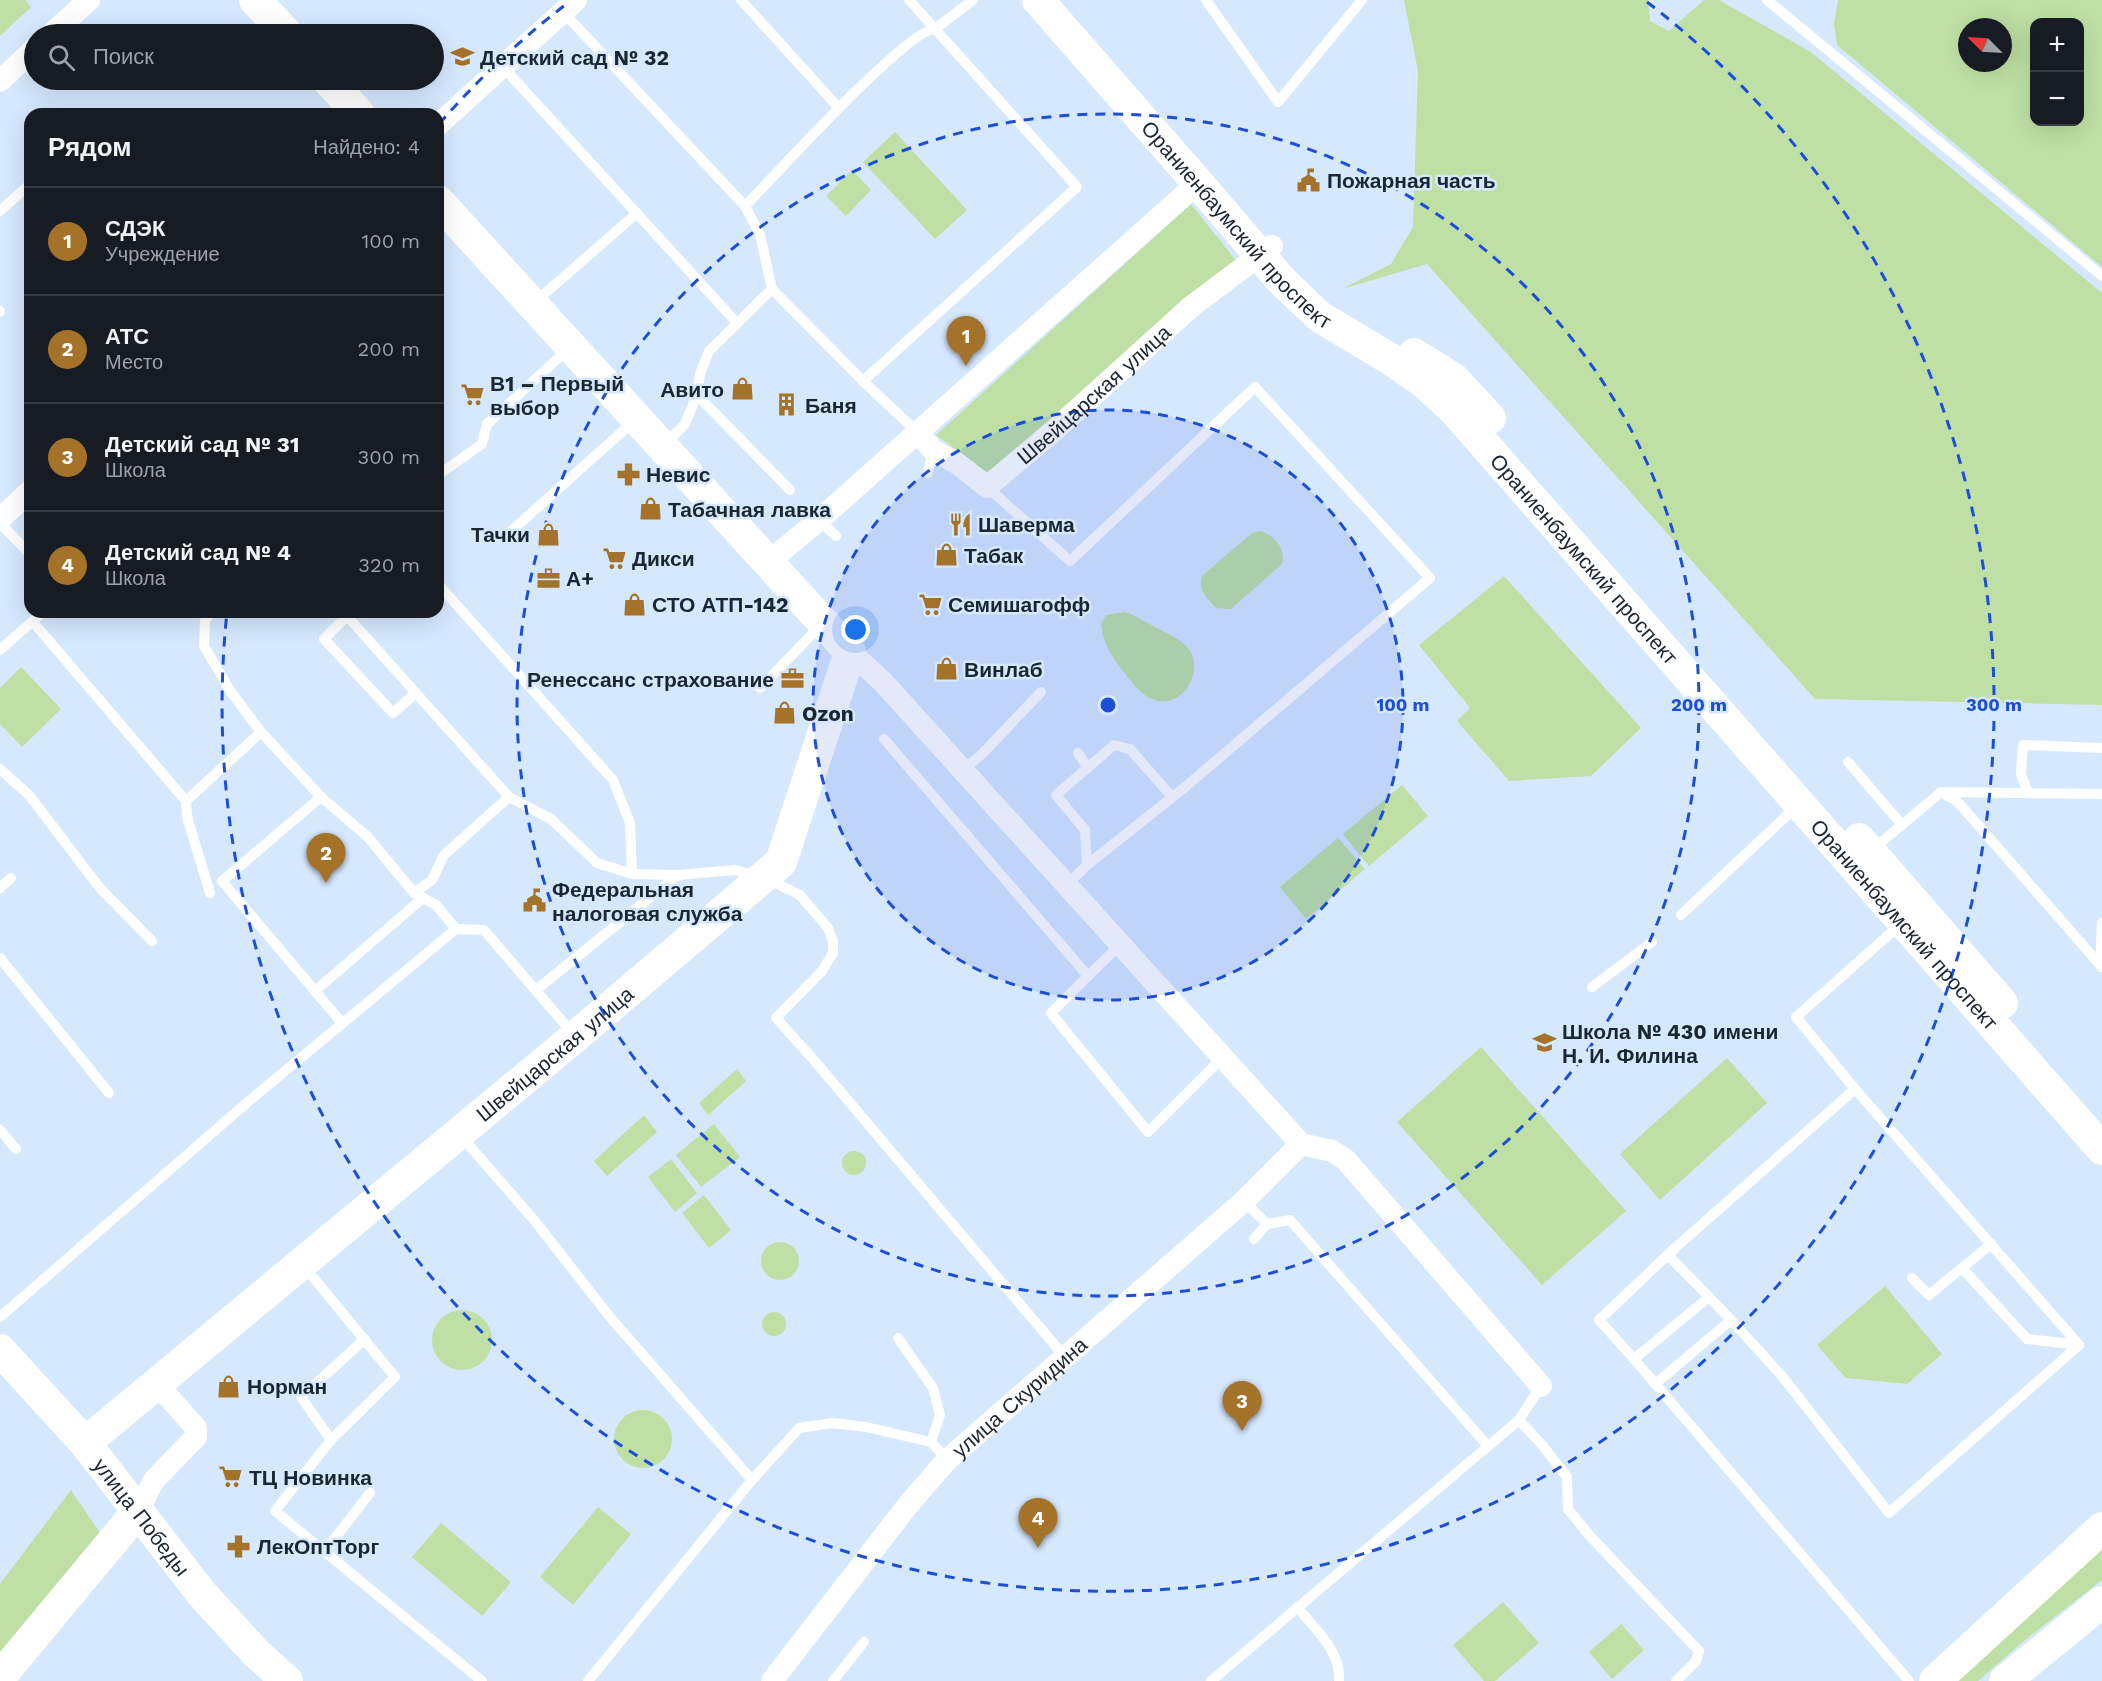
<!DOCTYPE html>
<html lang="ru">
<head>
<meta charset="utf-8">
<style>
	body { margin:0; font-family:"Work Sans",sans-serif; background:#20242c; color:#f1f3f6 }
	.controls { position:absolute; right:18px; top:18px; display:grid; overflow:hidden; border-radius:12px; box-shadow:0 6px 24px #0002 }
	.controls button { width:54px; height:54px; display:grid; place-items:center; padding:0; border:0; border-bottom:2px solid #363941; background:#171b24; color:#f1f3f6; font:30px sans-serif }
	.compass { position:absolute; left:1958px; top:18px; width:54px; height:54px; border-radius:50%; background:#171b24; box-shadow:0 6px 24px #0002; rotate:294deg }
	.you { position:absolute; left:856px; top:630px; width:21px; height:21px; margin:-15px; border:4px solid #fff; border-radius:50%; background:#1a73e8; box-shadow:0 0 0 9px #1a73e833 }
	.badge { display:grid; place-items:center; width:39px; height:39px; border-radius:50%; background:#a47228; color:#fff; font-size:20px; font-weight:700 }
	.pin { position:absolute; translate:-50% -50px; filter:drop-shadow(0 2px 3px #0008) }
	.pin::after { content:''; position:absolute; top:32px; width:21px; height:18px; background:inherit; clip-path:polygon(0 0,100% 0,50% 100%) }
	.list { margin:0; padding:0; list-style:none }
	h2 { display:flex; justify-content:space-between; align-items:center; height:78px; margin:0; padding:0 24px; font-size:26px }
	h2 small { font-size:20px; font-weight:400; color:#9ea1a6 }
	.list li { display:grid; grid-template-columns:39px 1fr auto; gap:18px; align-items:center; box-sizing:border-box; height:108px; padding:0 24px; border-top:2px solid #363941 }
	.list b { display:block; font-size:22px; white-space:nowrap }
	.list p { margin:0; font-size:20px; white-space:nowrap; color:#9ea1a6 }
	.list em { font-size:20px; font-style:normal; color:#9ea1a6 }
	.icon { flex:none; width:33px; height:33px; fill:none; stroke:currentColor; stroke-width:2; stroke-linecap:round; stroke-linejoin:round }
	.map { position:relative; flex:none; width:2102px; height:1681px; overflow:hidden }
	.search { position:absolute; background:#171b24; box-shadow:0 6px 24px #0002; left:24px; top:24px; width:420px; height:66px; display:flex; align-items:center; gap:15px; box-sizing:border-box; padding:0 21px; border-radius:33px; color:#9ea1a6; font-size:22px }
	.panel { position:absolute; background:#171b24; box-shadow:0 6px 24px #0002; left:24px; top:108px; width:420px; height:510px; border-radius:18px }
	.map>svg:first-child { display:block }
	.green { fill:#bee0a4; fill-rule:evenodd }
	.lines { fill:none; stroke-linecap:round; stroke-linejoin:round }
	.lane { stroke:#fff; stroke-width:10 }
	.street { stroke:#fff; stroke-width:22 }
	.secondary { stroke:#fff; stroke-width:32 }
	.ring { fill:none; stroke:#1d4ed8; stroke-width:3; stroke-dasharray:10 8 }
	.labels { text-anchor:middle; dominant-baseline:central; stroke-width:5; stroke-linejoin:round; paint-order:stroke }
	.poi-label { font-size:21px; font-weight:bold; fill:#1b2633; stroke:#d5e8fd; text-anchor:start }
	.street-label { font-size:21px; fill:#1b2633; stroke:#d5e8fd }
	.centre { fill:#1d4ed8; stroke:#d5e8fd; stroke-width:3 }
	.ring-label { font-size:18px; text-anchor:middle; font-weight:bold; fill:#1d4ed8; stroke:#d5e8fd; stroke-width:5; stroke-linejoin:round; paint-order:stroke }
</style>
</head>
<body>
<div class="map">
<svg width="2102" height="1681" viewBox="0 0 2102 1681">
	<rect width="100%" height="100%" fill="#d5e8fd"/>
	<g class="green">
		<polygon points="0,0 25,0 31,7 0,36"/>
		<polygon points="1404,0 1648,0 1650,21 1669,31 1704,0 1719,0 1811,52 2102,293 2102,705 1815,699 1427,264 1342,289 1391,264 1413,227 1418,71"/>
		<path d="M1838,0H2102V267L1837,45L1834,24ZM2034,22H2080V122H2034ZM1967,27H2003V63H1967Z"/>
		<polygon points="895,132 967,210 935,239 863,162"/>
		<polygon points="852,170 871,190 846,216 826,196"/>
		<polygon points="1191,204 1238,263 989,474 936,435"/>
		<path d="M1260,531C1274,534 1286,550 1282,564L1231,609L1216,608C1207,597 1196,590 1203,575L1252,533Z"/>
		<polygon points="1504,576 1641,728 1591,776 1509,781 1457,721 1470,708 1419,645"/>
		<path d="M1124,612C1134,614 1143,621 1153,626C1165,633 1182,638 1190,651C1203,671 1184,706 1158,701C1145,698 1135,687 1127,676C1114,660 1103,645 1101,624L1106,615Z"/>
		<polygon points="21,667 61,709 22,747 0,724 0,688"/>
		<polygon points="1402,785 1428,816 1369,866 1343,834"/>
		<polygon points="1338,838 1365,869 1306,919 1280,887"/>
		<polygon points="1481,1047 1626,1211 1542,1285 1397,1122"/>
		<polygon points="1727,1058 1767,1103 1660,1200 1620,1154"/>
		<polygon points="737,1069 746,1081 708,1115 699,1103"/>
		<polygon points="644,1115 657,1132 607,1176 594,1161"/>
		<polygon points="714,1124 740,1157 701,1187 676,1155"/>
		<circle cx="854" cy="1163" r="12"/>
		<polygon points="671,1159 697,1193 675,1212 648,1177"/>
		<polygon points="704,1195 731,1230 709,1248 682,1213"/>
		<circle cx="780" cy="1261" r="19"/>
		<polygon points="1885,1286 1942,1354 1907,1384 1846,1378 1817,1345"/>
		<circle cx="462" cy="1340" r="30"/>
		<circle cx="774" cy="1324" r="12"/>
		<circle cx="643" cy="1439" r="29"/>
		<polygon points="71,1490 102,1536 0,1658 0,1584"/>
		<polygon points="598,1507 631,1534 573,1605 540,1577"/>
		<polygon points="441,1523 511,1582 482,1616 412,1557"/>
		<polygon points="2102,1549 2102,1580 2025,1640 1978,1681 1956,1681"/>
		<polygon points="1503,1602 1539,1643 1495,1681 1484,1681 1453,1645"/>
		<polygon points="1621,1624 1644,1650 1612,1679 1589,1652"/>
	</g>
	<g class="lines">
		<g class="lane">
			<polyline points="741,0 838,107"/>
			<polyline points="1206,0 1278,102 1362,0"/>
			<polyline points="1767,0 2102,276"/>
			<polyline points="563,12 745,206"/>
			<polyline points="503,67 736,322"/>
			<polyline points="0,211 30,184"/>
			<polyline points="772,289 863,381 917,432"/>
			<polyline points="535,302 637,213"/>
			<polyline points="0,311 0,312"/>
			<polyline points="863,381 1077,187 909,0"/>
			<polyline points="697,395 790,490"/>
			<path d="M665,444L685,424L697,395L700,374L709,351L772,289L760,235L745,206C773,178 907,29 935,29L973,0"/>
			<polyline points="928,473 933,450"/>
			<polyline points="438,475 482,444 487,424 568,349"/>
			<polyline points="987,487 1070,561 1255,387 1430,578 1184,788 1087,865 1067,885"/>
			<polyline points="819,520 836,536"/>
			<polyline points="0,523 30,554"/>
			<polyline points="509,533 634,421"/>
			<polyline points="438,584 613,780 630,823 632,874"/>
			<polyline points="210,612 205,621 204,646 231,692 261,732 321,797 368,837 414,893"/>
			<polyline points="33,622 186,801 261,732"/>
			<polyline points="0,650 43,612"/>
			<polyline points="760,688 822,624"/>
			<polyline points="416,693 393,713 324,639 347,616 509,797"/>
			<polyline points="884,739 1088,976 1121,944"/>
			<polyline points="1078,753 1088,768"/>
			<polyline points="1848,762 1902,825"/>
			<polyline points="0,769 29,795 99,887 152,941"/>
			<polyline points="963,770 983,753 1041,692"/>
			<polyline points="1942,793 1957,801 2102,967"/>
			<polyline points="2028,793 2021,774 2023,745 2102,748"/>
			<polyline points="186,801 187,817 210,893"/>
			<polyline points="1872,850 1941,792 2102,794"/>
			<polyline points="1087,865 1085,830 1056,795 1114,745 1130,749 1172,797"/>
			<polyline points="0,888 11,878"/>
			<polyline points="1681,915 1797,806"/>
			<polyline points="1901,924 1796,1017 1855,1089 1675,1248 1599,1320 1634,1359 1909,1681"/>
			<polyline points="456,929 436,905 414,893 432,880 444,855 509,797 551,819 597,863 632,874 678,875 735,870 765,878 800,895 828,928 833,941 833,953 822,971 776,1018 813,1059 1064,1356"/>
			<polyline points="0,958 109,1093"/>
			<polyline points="2100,965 2102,923"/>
			<polyline points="1088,976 1051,1013 1148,1132 1223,1057"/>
			<polyline points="1592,987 1652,942"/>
			<polyline points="536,990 678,875"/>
			<polyline points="315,991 222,881 321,797"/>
			<polyline points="342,1023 315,991 423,898"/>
			<polyline points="0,1130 16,1149"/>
			<polyline points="461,1136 534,1220 610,1317 752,1480 799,1428 833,1423 866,1427 931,1442 947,1460"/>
			<polyline points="1244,1201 1267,1224 1290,1220 1487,1445"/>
			<polyline points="1254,1239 1267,1224"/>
			<polyline points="303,1265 395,1377 331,1440 275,1511 482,1681"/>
			<polyline points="1962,1268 2027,1339 2079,1345"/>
			<polyline points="1912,1278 1929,1295 1991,1244"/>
			<polyline points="1709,1297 1731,1320"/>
			<polyline points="0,1317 249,1101 456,929 484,930 574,1035"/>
			<polyline points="898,1338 933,1388 940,1415 931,1442"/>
			<polyline points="1634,1359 1709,1297 1668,1255"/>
			<polyline points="1655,1384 1731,1320 1782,1376 1889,1513 2079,1345 1855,1089"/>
			<polyline points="1519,1420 1543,1446 1567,1477 1568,1509 1589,1535 1699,1651 1696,1661 1676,1681"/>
			<polyline points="331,1440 301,1397 365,1339"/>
			<polyline points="324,1552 370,1493"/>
			<path d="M1297,1607C1315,1629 1341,1651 1339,1681"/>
			<polyline points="588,1681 752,1480"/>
			<polyline points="833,1681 864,1642"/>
			<polyline points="1211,1681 1519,1420 1541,1386"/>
		</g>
		<g class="street">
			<polyline points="51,34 89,0"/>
			<polyline points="0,81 34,49"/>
			<polyline points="438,125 576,0"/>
			<path id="s1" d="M917,432L933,450L958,464L987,487L1057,428L1192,306L1272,246"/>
			<polyline points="0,519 30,491"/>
			<polyline points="767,563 819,520 1198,183"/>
			<polyline points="850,652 882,681 1301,1144 1332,1151 1346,1160 1541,1386"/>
			<polyline points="138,1511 154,1480 196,1437 196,1428 157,1384"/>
			<path id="s2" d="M772,1681L908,1505L947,1460L1244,1201L1301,1144"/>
		</g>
		<g class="secondary">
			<polyline points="255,0 287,34"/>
			<path id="s3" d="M1038,0L1198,183L1282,281L1320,317L1392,360L1425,383L1455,411L2102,1149"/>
			<polyline points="328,80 359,114"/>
			<polyline points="1414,354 1454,379 1490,418"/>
			<polyline points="1859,839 2002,1003"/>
			<path id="s4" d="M0,1350L85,1443L202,1594L256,1653L287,1681"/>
			<path id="s5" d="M85,1443L575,1037L781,862L850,652L438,201"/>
			<polyline points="0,1677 138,1511"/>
			<polyline points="1935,1681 2102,1528"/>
			<polyline points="2005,1681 2102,1602"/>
		</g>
	</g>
	<circle cx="1108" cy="705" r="295" fill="#1d4ed8" fill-opacity=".12"/>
	<g class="ring">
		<circle cx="1108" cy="705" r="295"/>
		<circle cx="1108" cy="705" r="591"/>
		<path d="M439 124A886 886 0 0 1 569 2M1647 2A886 886 0 1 1 227 612"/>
	</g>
	<defs>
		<symbol id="school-bare" viewBox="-9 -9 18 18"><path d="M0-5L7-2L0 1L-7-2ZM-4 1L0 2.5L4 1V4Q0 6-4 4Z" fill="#a47228" stroke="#d5e8fd" stroke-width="2.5" paint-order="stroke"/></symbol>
		<symbol id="civic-bare" viewBox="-9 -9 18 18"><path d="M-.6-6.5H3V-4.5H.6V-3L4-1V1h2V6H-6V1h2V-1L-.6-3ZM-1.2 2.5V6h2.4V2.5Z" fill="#a47228" stroke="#d5e8fd" stroke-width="2.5" paint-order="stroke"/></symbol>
		<symbol id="shop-bare" viewBox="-9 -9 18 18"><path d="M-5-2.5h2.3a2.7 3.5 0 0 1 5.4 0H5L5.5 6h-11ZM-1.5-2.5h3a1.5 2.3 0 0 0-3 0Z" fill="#a47228" stroke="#d5e8fd" stroke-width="2.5" paint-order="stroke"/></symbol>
		<symbol id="supermarket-bare" viewBox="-9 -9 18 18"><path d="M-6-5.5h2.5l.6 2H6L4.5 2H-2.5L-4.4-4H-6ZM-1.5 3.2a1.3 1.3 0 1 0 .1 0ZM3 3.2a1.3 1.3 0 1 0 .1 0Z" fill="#a47228" stroke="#d5e8fd" stroke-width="2.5" paint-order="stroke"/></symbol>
		<symbol id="building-bare" viewBox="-9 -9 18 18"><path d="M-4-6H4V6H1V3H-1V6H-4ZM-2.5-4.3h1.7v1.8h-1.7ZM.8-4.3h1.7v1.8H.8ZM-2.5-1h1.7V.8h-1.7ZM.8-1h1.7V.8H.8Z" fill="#a47228" stroke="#d5e8fd" stroke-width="2.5" paint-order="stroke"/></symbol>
		<symbol id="pharmacy-bare" viewBox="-9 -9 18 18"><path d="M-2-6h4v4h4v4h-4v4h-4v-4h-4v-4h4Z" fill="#a47228" stroke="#d5e8fd" stroke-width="2.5" paint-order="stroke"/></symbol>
		<symbol id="restaurant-bare" viewBox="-9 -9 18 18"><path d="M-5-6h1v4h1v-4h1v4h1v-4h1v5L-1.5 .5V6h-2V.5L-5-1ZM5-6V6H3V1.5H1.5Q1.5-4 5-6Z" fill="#a47228" stroke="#d5e8fd" stroke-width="2.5" paint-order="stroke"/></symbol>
		<symbol id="office-bare" viewBox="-9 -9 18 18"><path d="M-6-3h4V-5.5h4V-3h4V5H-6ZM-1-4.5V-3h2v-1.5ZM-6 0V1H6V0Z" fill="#a47228" stroke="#d5e8fd" stroke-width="2.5" paint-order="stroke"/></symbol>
	</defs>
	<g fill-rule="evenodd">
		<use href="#school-bare" x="446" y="40" width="33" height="33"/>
		<use href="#civic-bare" x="1292" y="164" width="33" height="33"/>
		<use href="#shop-bare" x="726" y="372" width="33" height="33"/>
		<use href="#supermarket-bare" x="456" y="378" width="33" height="33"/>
		<use href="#building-bare" x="770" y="388" width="33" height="33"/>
		<use href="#pharmacy-bare" x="612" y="458" width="33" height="33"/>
		<use href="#shop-bare" x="634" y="492" width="33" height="33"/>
		<use href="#restaurant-bare" x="944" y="508" width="33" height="33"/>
		<use href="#shop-bare" x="532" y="518" width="33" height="33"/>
		<use href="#shop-bare" x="930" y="538" width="33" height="33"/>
		<use href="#supermarket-bare" x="598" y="542" width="33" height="33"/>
		<use href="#office-bare" x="532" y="562" width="33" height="33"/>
		<use href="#shop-bare" x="618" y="588" width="33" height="33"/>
		<use href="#supermarket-bare" x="914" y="588" width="33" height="33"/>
		<use href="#shop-bare" x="930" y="652" width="33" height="33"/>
		<use href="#office-bare" x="776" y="662" width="33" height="33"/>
		<use href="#shop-bare" x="768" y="696" width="33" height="33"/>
		<use href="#civic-bare" x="518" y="884" width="33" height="33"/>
		<use href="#school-bare" x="1528" y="1026" width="33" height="33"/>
		<use href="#shop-bare" x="212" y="1370" width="33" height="33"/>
		<use href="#supermarket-bare" x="214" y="1460" width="33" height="33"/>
		<use href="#pharmacy-bare" x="222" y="1530" width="33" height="33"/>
	</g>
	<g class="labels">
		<g class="poi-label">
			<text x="480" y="57">Детский сад № 32</text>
			<text x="1327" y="180">Пожарная часть</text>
			<text x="490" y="383">В1 – Первый<tspan x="490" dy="24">выбор</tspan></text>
			<text x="724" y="389" text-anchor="end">Авито</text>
			<text x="805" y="405">Баня</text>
			<text x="646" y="474">Невис</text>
			<text x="668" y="509">Табачная лавка</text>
			<text x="978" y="524">Шаверма</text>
			<text x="530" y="534" text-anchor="end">Тачки</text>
			<text x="964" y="555">Табак</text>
			<text x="632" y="558">Дикси</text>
			<text x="566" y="578">А+</text>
			<text x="652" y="604">СТО АТП-142</text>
			<text x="948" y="604">Семишагофф</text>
			<text x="964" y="669">Винлаб</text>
			<text x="774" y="679" text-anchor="end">Ренессанс страхование</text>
			<text x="802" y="713">Ozon</text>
			<text x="552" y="889">Федеральная<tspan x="552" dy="24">налоговая служба</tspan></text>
			<text x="1562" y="1031">Школа № 430 имени<tspan x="1562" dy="24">Н. И. Филина</tspan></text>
			<text x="247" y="1386">Норман</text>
			<text x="249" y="1477">ТЦ Новинка</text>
			<text x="257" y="1546">ЛекОптТорг</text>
		</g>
		<g class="street-label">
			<text stroke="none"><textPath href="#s3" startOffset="300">Ораниенбаумский проспект</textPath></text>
			<text stroke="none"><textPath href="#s1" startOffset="231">Швейцарская улица</textPath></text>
			<text stroke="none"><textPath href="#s3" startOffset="786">Ораниенбаумский проспект</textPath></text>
			<text stroke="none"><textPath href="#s3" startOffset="1272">Ораниенбаумский проспект</textPath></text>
			<text stroke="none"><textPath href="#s5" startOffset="610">Швейцарская улица</textPath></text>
			<text stroke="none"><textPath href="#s2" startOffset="378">улица Скуридина</textPath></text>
			<text stroke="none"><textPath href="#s4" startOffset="219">улица Победы</textPath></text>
		</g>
	</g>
	<circle cx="1108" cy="705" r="9" class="centre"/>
	<g class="ring-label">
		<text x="1403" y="711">100 m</text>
		<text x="1699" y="711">200 m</text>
		<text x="1994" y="711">300 m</text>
	</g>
</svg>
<div class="controls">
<button>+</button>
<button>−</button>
</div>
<svg class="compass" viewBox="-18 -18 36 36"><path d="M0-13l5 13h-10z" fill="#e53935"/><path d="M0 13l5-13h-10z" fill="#9ea1a6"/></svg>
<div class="you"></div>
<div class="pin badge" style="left:966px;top:366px">1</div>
<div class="pin badge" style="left:326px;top:883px">2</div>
<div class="pin badge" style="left:1242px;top:1431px">3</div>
<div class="pin badge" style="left:1038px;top:1548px">4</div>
<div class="search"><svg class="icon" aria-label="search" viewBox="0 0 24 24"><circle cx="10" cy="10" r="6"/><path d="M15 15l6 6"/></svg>Поиск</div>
<section class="panel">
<h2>Рядом<small>Найдено: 4</small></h2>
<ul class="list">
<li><span class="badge">1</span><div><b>СДЭК</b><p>Учреждение</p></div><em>100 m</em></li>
<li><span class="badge">2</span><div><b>АТС</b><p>Место</p></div><em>200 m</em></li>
<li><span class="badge">3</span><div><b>Детский сад № 31</b><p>Школа</p></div><em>300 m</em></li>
<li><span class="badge">4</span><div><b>Детский сад № 4</b><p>Школа</p></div><em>320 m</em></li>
</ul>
</section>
</div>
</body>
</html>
